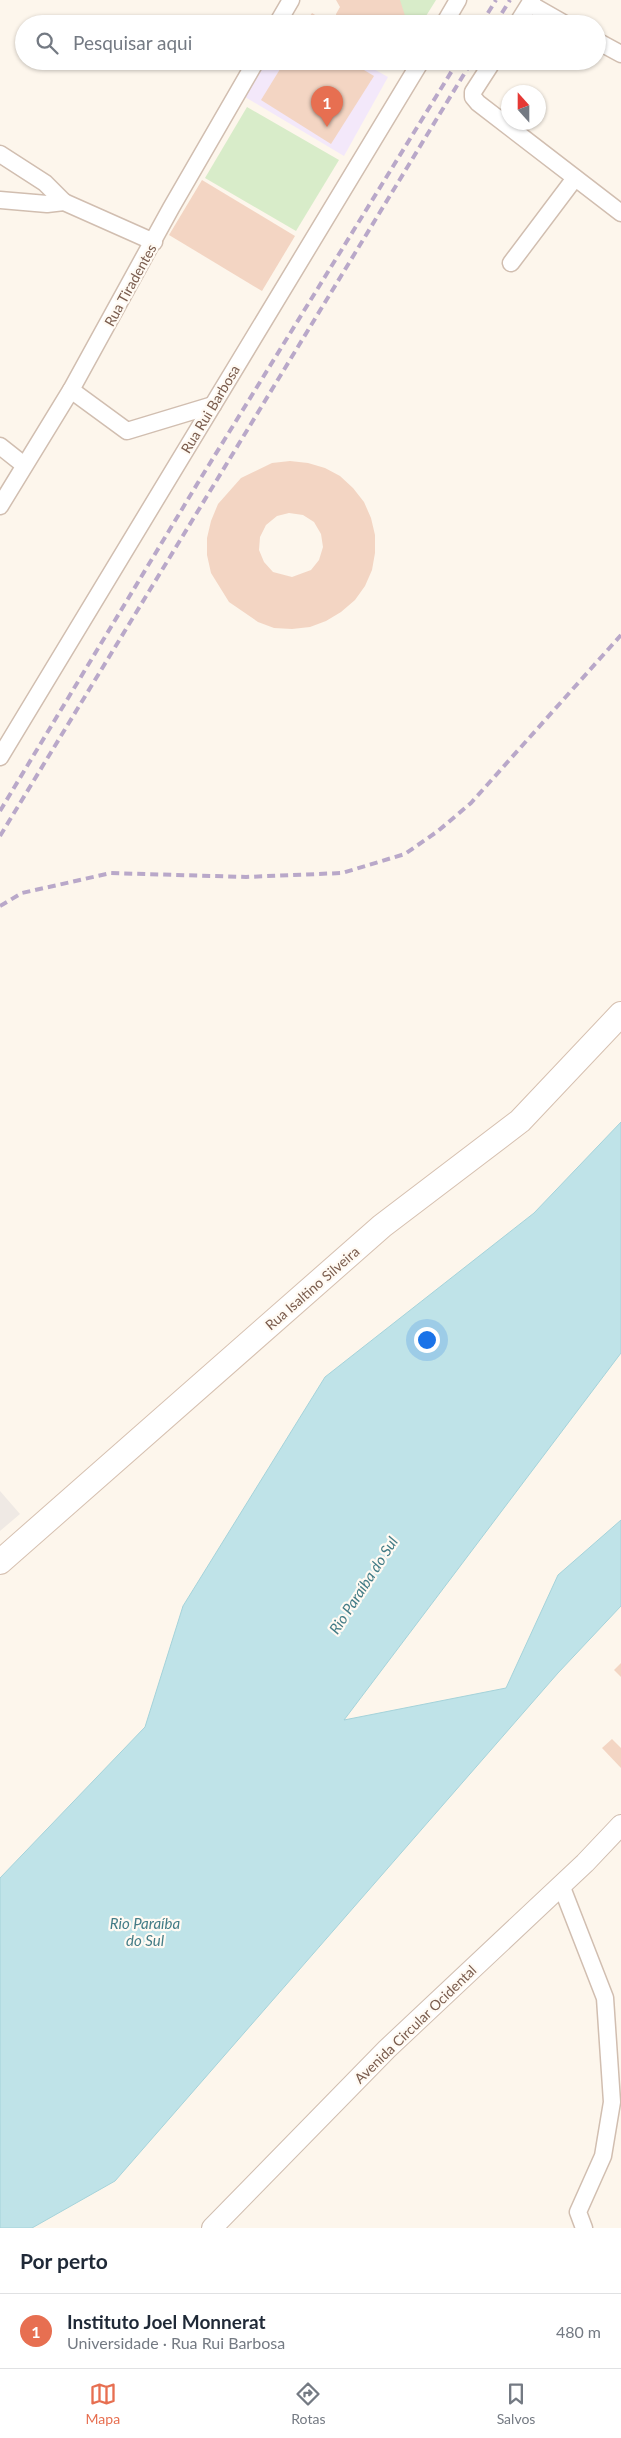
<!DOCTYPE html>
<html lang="pt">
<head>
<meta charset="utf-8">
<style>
	body { margin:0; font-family:Lato,sans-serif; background:#f6f6f7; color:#1f2937 }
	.compass { position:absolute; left:501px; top:85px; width:45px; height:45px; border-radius:50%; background:#fff; box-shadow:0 1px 4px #0004; rotate:339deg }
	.you { position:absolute; left:426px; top:1339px; width:18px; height:18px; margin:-12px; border:4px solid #fff; border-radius:50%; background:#1a73e8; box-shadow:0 0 0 8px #1a73e833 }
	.badge { display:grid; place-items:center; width:32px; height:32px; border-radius:50%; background:#e76f51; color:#fff; font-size:16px; font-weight:700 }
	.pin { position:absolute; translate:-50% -41px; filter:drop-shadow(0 1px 2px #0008) }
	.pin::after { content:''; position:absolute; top:26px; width:18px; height:15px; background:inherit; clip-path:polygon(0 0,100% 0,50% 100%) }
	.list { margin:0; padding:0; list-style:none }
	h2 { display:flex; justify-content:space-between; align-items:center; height:65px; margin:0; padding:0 20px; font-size:21px }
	h2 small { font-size:16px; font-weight:400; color:#747a83 }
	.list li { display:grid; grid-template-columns:32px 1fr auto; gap:15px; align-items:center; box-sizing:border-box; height:75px; padding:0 20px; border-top:1px solid #e0e1e3 }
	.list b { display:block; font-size:19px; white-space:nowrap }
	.list p { margin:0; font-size:16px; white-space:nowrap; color:#747a83 }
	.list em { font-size:16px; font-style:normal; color:#747a83 }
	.icon { flex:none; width:28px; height:28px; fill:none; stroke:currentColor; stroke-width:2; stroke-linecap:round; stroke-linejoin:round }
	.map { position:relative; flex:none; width:621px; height:2228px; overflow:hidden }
	.search { position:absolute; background:#fff; box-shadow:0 1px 4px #0004; left:15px; right:15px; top:15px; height:55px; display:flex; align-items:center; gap:12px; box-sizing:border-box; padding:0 18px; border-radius:28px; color:#747a83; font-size:19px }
	.sheet { height:140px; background:#fff }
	nav { display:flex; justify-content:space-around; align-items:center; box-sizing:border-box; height:70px; border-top:1px solid #e0e1e3; background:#fff; font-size:14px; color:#747a83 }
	nav a { display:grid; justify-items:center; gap:2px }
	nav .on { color:#e76f51 }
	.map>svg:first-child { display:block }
	.industrial { fill:#efe9e4 }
	.education { fill:#f3e8fa }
	.green { fill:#d8ecc9 }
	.water { fill:#bfe3e8; stroke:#a5d3da }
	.building { fill:#f3d5c3; fill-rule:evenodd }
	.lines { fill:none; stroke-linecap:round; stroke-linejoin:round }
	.minor-casing { stroke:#d1beb0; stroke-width:19 }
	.tertiary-casing { stroke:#d1beb0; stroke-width:22 }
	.secondary-casing { stroke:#d6c0b0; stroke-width:26 }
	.minor { stroke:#fff; stroke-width:16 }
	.tertiary { stroke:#fff; stroke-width:20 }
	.secondary { stroke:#fff; stroke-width:24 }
	.rail { stroke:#b9a8c9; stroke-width:4; stroke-dasharray:8 5; stroke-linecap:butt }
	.labels { text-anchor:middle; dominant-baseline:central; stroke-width:4.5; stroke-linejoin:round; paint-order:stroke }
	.street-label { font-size:14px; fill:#7a5c4d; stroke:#fffaf3 }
	.water-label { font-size:15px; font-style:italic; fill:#437c86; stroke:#fffaf3 }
</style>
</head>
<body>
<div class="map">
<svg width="621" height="2228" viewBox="0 0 621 2228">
	<rect width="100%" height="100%" fill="#fdf6ec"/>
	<polygon class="industrial" points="0,1491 20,1514 0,1531"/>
	<polygon class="education" points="265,61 359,61 388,77 344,156 245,97"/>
	<g class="green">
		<polygon points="346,0 436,0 421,24 390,24"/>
		<polygon points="247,107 339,160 296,231 205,178"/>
	</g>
	<polygon class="water" points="621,1122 621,1353 344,1720 506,1688 558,1575 621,1520 621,1606 558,1673 115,2181 32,2228 0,2228 0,1878 145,1727 183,1606 325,1377 534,1213"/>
	<g class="building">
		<polygon points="336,0 400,0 406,19 404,24 337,24 336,14 340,7"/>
		<polygon points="312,13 329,24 305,24"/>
		<polygon points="285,61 349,61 374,76 331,144 261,100"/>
		<polygon points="202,180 295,236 262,291 169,235"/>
		<path d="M290,461L308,463L325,468L340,476L353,488L364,502L371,518L375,535V553L372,570L365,586L355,600L341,612L326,621L310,627L292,629L274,628L258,622L229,602L211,573L207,555V538L211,521L218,504L241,478L272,463ZM289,513L303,515L314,522L321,534L323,547L319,560L311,570L292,577L273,572L264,562L259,550L260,537L266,525L277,516Z"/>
		<polygon points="621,1663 621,1677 614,1670"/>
		<polygon points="612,1739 621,1748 621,1768 602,1748"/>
	</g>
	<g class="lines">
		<defs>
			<g id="minor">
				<polyline points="530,4 565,24"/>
				<polyline points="277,24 291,0"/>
				<polyline points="444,24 458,0"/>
				<polyline points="517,24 532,0"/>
				<polyline points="597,41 621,54"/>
				<polyline points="493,61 473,92 473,97 478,103 621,213"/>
				<polyline points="0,154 45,183 64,202"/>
				<polyline points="0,200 47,204 64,202 154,242"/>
				<polyline points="511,263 575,178"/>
				<polyline points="71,390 127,431 213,405"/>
				<polyline points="0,446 24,465"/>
				<polyline points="0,506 71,390 171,208 256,61"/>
				<polyline points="0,757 421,61"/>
				<polyline points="561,1885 605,1998 612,2102 603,2156 578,2212 584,2228"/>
			</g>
			<polyline id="tertiary" points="212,2228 387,2049 585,1863 621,1825"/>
			<polyline id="secondary" points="0,1562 382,1226 520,1121 621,1014"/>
		</defs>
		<use href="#minor" class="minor-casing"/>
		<use href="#tertiary" class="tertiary-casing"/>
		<use href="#secondary" class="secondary-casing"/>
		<use href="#minor" class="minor"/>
		<use href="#tertiary" class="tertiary"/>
		<use href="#secondary" class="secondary"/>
		<g class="rail">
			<polyline points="481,24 496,0"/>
			<polyline points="495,24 510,0"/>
			<polyline points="0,811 199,481 458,61"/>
			<polyline points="0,836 472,61"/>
			<polyline points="0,906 22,893 111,873 246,877 342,873 405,854 438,831 471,803 621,635"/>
		</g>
	</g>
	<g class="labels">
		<g class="street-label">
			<text transform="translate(130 285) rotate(-61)">Rua Tiradentes</text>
			<text transform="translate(210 409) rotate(-59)">Rua Rui Barbosa</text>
			<text transform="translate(312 1288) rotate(-41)">Rua Isaltino Silveira</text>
			<text transform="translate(415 2024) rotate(-44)">Avenida Circular Ocidental</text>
		</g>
		<g class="water-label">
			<text transform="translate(363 1585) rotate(-57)">Rio Paraíba do Sul</text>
			<text x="145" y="1923">Rio Paraíba<tspan x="145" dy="17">do Sul</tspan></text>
		</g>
	</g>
</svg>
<svg class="compass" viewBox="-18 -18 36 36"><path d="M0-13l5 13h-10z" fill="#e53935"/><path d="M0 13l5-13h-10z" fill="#747a83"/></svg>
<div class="you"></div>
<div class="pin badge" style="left:327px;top:127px">1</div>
<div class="search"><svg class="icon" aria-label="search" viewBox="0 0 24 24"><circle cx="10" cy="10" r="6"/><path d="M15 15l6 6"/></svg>Pesquisar aqui</div>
</div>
<section class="sheet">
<h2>Por perto<small></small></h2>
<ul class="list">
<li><span class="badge">1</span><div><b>Instituto Joel Monnerat</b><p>Universidade · Rua Rui Barbosa</p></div><em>480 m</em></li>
</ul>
</section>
<nav>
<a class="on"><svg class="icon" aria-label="map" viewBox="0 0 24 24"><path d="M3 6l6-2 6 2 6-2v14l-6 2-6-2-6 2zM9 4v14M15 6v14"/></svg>Mapa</a>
<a><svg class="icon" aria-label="directions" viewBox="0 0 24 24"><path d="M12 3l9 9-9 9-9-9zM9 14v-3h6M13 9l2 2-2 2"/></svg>Rotas</a>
<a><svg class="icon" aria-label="saved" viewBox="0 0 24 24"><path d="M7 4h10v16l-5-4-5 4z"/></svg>Salvos</a>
</nav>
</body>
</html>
